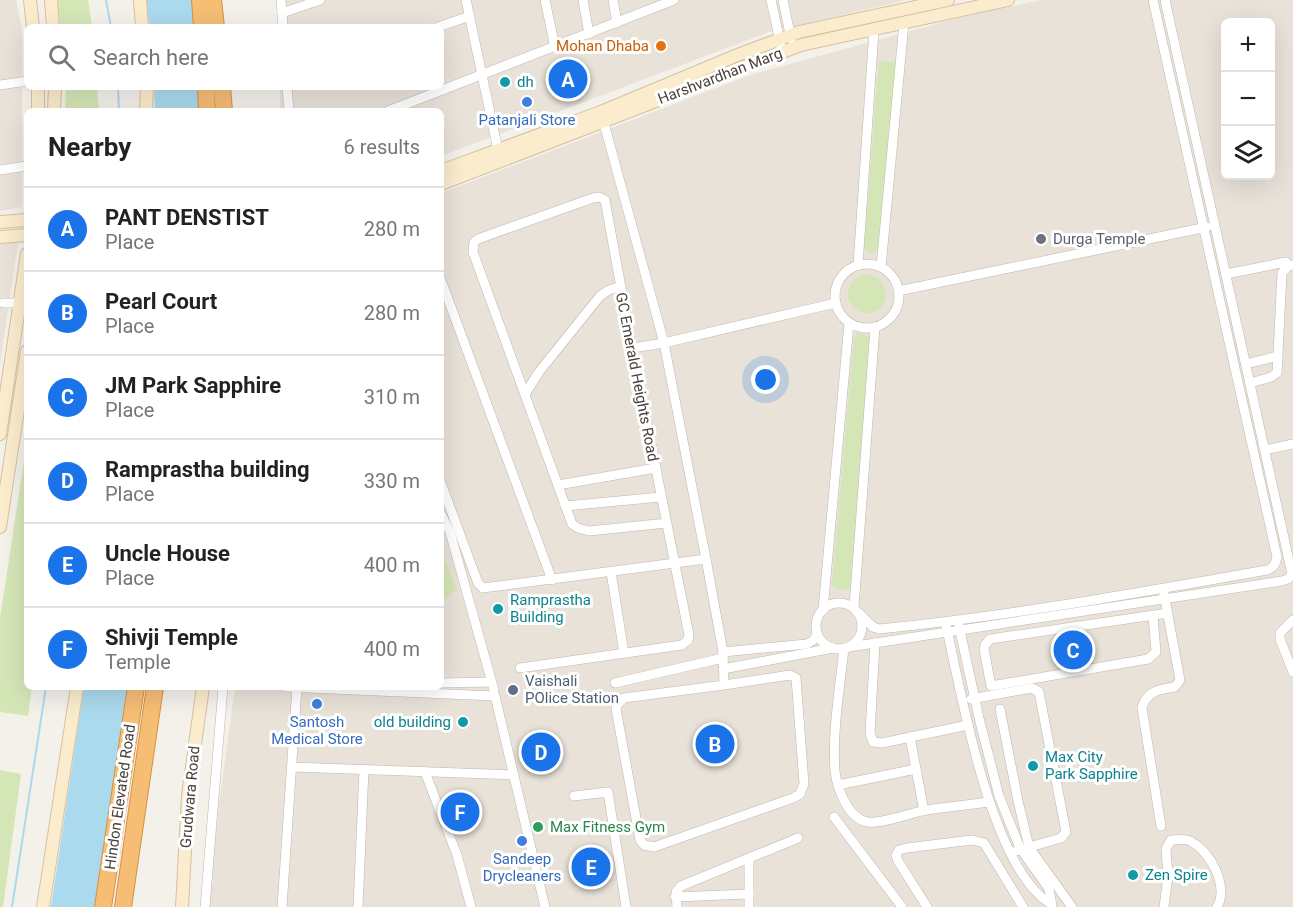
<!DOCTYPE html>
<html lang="en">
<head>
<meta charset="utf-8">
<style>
	body { margin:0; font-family:Roboto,sans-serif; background:#f6f6f6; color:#222 }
	.controls { position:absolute; right:18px; top:18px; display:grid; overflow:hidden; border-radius:9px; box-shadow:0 6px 24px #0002 }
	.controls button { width:54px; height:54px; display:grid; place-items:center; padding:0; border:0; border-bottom:2px solid #e0e0e0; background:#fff; color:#222; font:30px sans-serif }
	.you { position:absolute; left:766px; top:380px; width:21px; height:21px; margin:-15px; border:4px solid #fff; border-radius:50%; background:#1a73e8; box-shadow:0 0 0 9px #1a73e833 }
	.badge { display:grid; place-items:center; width:39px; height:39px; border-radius:50%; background:#1a73e8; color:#fff; font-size:20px; font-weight:700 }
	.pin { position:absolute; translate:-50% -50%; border:3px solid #fff; box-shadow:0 2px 6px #0006 }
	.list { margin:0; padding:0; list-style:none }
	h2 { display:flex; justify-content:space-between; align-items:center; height:78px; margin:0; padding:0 24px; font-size:26px }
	h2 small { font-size:20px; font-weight:400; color:#767676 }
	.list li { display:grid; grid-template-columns:39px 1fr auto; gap:18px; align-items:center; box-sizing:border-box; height:84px; padding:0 24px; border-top:2px solid #e0e0e0 }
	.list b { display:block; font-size:22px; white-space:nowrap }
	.list p { margin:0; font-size:20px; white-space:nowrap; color:#767676 }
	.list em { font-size:20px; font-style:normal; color:#767676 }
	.icon { flex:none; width:33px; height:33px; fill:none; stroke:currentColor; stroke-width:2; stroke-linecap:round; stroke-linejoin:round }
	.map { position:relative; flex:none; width:1293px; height:907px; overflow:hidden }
	.search { position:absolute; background:#fff; box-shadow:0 6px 24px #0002; left:24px; top:24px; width:420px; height:66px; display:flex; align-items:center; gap:15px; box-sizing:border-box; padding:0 21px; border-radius:9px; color:#767676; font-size:22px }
	.panel { position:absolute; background:#fff; box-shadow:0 6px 24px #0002; left:24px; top:108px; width:420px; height:582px; border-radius:9px }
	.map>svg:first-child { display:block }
	.residential { fill:#e8e2d9; fill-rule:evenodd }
	.green { fill:#d5e6b6 }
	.water { fill:#abd9ed }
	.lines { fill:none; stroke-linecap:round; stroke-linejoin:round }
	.stream { stroke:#abd9ed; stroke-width:2 }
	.street-casing { stroke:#c0b7ae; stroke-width:10 }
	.secondary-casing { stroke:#d4c19f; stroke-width:14 }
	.highway-casing { stroke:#d59144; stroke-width:18 }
	.street { stroke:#fff; stroke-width:9 }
	.secondary { stroke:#fcecce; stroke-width:12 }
	.highway { stroke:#f6bd75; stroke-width:16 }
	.food-dot { fill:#e8710a; stroke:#fff; stroke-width:2 }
	.culture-dot { fill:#0f9aa8; stroke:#fff; stroke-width:2 }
	.shop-dot { fill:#3f7fe0; stroke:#fff; stroke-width:2 }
	.worship-dot { fill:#6b7280; stroke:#fff; stroke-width:2 }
	.service-dot { fill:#5c6f8a; stroke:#fff; stroke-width:2 }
	.leisure-dot { fill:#2e9e5b; stroke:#fff; stroke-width:2 }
	.labels { text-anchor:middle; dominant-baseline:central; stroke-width:6; stroke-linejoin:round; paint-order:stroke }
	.food-label { font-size:15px; fill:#c56008; stroke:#fff; text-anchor:end }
	.street-label { font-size:15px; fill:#484139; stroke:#fff }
	.culture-label { font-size:15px; fill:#0d838f; stroke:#fff; text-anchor:start }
	.shop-label { font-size:15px; fill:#366cbe; stroke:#fff }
	.worship-label { font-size:15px; fill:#5b616d; stroke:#fff; text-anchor:start }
	.service-label { font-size:15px; fill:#4e5e75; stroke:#fff; text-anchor:start }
	.leisure-label { font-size:15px; fill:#27864d; stroke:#fff; text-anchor:start }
</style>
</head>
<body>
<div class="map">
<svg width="1293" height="907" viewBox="0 0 1293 907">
	<rect width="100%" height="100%" fill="#f4f1eb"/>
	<g class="residential">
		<polygon points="0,0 16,0 22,29 22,207 0,211"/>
		<polygon points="279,0 907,0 769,32 441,156 441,111 280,111 280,87 441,87 441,27 279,27"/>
		<path d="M1041,0H1293V907H205L235,687H441V193L750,75L958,18ZM1226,22H1270V176H1226Z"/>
		<polygon points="18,241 0,365 0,244"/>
	</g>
	<g class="green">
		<polygon points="57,0 88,0 92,27 61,27"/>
		<polygon points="879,61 897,62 879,246 873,254 868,253 864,249 864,245"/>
		<polygon points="66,87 97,87 99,111 65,111"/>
		<circle cx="867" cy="294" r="19"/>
		<path d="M858,333L871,337L850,587C843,593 836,591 832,584L854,337Z"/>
		<polygon points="27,441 27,687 32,687 28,716 0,712 0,618"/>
		<polygon points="441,551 457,590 441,602"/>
		<polygon points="0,770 21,774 3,907 0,907"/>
	</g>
	<g class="water">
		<polygon points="146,0 203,0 205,27 150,27"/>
		<polygon points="154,87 209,87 210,111 155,111"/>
		<polygon points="84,687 143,687 109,907 51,907"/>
	</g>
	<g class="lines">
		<g class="stream">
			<polyline points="106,0 111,27"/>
			<polyline points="118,87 119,111"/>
			<polyline points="12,907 46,687"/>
		</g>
		<defs>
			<g id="street">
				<polyline points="281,0 283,27"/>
				<polyline points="466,0 498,150"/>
				<polyline points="545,0 555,47"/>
				<polyline points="583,0 589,34"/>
				<polyline points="613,0 617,23"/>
				<polyline points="771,0 782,51"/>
				<polyline points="783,0 791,39"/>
				<polyline points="282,13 320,0"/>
				<polyline points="438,27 470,16"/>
				<polyline points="0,85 27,81"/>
				<polyline points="287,87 289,111"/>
				<polyline points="388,111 674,0"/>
				<polyline points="602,116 664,343 706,559 723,652 724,685 790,675 796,678 804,784 800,794 793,798 654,847 644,845 640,840 616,709 617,705 624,698 724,685"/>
				<polyline points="0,170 27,166"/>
				<circle cx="867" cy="296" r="32"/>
				<polyline points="858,265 874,30"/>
				<polyline points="881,267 904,23"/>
				<polyline points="1226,274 1286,262"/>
				<polyline points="441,280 552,580"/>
				<polyline points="898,291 1207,227"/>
				<polyline points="3,303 20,303"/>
				<polyline points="632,348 664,343 836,303"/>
				<polyline points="1246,364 1278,356"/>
				<polyline points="1250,383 1271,377 1277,373 1282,273 1288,266 1293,265"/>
				<polyline points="525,394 539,372 600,296 609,290 621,286"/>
				<polyline points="1265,450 1293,444"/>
				<polyline points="441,483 478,583 483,588 706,559"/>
				<polyline points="558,485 656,468"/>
				<polyline points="565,506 661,497"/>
				<polyline points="441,514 450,532 494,690"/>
				<polyline points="611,572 624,653"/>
				<circle cx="839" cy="626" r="23"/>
				<polyline points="854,607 875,327"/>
				<polyline points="823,610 849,323"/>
				<path d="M859,613L873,627L879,629C1009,616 1138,593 1267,570C1273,568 1276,564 1277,557L1153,0"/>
				<polyline points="1153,616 1156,652 1148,659 991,686 984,649 985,645 990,639 1168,613"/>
				<polyline points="1293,620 1280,633 1280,639 1293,672"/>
				<path d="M946,625C961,692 991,869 1051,904"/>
				<polyline points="959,626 979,718 999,796 1020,848 1049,889 1052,906"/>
				<polyline points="875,643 870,733 873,742 882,743 968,725"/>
				<polyline points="849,647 1282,581 1288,579 1292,574 1165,0"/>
				<path d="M844,648C840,688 832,731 835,771C837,788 848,819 868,822C881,824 911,813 926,810C947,807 968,805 989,802"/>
				<polyline points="723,652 807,644 815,639 817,632"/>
				<polyline points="520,668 682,645 688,640 689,635 632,348 605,200 599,197 593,198 478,239 474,242 473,252 572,524 578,528 589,531 667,523"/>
				<polyline points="723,669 833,648"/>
				<polyline points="441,683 491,682"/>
				<polyline points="615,683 723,658"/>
				<polyline points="285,687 495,696 545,907"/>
				<polyline points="971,699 1032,688 1039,692 1066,832 1061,838 1016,851"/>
				<polyline points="1000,709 1018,801 1029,847 1072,907"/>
				<polyline points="910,737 924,811"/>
				<polyline points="292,767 514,775"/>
				<polyline points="425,772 457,855 471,907"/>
				<polyline points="838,785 916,769"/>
				<polyline points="574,796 608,792 626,907"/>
				<polyline points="834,817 902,907"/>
				<path d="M1161,826L1142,708C1146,691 1160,689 1175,687L1180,680L1164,594"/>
				<polyline points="675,897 749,894"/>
				<polyline points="205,907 223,687"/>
				<polyline points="282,907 297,687"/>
				<polyline points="358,907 364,770"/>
				<polyline points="677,907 676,892 681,886 798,838"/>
				<polyline points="749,907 749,858"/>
				<polyline points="927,907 898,861 896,855 899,850 907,848 972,840 984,843 1023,907"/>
				<path d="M1164,907L1168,876L1166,849L1171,840C1177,840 1185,838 1190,841C1211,851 1229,887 1217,907"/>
			</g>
			<g id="secondary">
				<polyline points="30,0 33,27"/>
				<polyline points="51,0 53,27"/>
				<polyline points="140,0 142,27"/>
				<polyline points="38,111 38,87"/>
				<polyline points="54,111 55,87"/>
				<polyline points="146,111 147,87"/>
				<polyline points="441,171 601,112 740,54 799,32 948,0"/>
				<polyline points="441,184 801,45 1008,0"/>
				<polyline points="0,222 27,220"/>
				<polyline points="0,237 27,235"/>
				<polyline points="0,434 27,254"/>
				<polyline points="0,527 27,351"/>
				<polyline points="43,907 77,687"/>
				<polyline points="182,907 188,795 203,687"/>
			</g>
			<g id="highway">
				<polyline points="200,0 202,27"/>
				<polyline points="213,0 216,27"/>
				<polyline points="206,87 207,111"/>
				<polyline points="222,87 224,111"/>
				<polyline points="103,907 136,687"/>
				<polyline points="123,907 155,687"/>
			</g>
		</defs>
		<use href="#street" class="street-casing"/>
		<use href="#secondary" class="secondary-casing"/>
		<use href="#highway" class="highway-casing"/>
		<use href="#street" class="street"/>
		<use href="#secondary" class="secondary"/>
		<use href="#highway" class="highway"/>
	</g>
	<circle class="food-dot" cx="661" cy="46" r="6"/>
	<g class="culture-dot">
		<circle cx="505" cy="82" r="6"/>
		<circle cx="498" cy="609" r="6"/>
		<circle cx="463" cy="722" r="6"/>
		<circle cx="1033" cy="766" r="6"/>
		<circle cx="1133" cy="875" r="6"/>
	</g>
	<g class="shop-dot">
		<circle cx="527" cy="102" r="6"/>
		<circle cx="317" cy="704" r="6"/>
		<circle cx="522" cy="841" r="6"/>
	</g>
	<circle class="worship-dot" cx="1041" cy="239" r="6"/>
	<circle class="service-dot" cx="513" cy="690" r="6"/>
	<circle class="leisure-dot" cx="538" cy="827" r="6"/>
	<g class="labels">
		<g class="food-label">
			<text x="649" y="46">Mohan Dhaba</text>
		</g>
		<g class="street-label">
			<text transform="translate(720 76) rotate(-21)">Harshvardhan Marg</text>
			<text transform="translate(637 377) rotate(79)">GC Emerald Heights Road</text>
			<text transform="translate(120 797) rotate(-82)">Hindon Elevated Road</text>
			<text transform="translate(190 797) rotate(-85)">Grudwara Road</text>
		</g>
		<g class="culture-label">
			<text x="517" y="82">dh</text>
			<text x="510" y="600">Ramprastha<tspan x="510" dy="17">Building</tspan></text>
			<text x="451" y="722" text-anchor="end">old building</text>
			<text x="1045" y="757">Max City<tspan x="1045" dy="17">Park Sapphire</tspan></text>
			<text x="1145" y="875">Zen Spire</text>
		</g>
		<g class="shop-label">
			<text x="527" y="120">Patanjali Store</text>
			<text x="317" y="722">Santosh<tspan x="317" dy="17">Medical Store</tspan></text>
			<text x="522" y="859">Sandeep<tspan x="522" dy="17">Drycleaners</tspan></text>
		</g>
		<g class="worship-label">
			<text x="1053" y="239">Durga Temple</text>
		</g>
		<g class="service-label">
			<text x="525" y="681">Vaishali<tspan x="525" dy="17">POlice Station</tspan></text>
		</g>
		<g class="leisure-label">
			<text x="550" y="827">Max Fitness Gym</text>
		</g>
	</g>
</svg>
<div class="controls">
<button>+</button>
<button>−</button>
<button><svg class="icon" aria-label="layers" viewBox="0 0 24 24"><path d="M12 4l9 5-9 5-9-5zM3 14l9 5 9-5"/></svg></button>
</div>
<div class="you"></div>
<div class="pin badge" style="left:568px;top:79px">A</div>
<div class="pin badge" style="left:715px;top:744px">B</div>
<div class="pin badge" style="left:1073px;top:650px">C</div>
<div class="pin badge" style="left:541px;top:752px">D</div>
<div class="pin badge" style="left:591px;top:867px">E</div>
<div class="pin badge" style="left:460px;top:812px">F</div>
<div class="search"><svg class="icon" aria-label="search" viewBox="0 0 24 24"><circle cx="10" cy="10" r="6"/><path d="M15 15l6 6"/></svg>Search here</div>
<section class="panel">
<h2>Nearby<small>6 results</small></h2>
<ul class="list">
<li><span class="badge">A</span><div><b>PANT DENSTIST</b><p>Place</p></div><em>280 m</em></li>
<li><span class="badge">B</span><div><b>Pearl Court</b><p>Place</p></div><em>280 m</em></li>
<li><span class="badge">C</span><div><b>JM Park Sapphire</b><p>Place</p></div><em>310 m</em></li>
<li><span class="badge">D</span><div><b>Ramprastha building</b><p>Place</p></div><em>330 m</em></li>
<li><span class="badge">E</span><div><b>Uncle House</b><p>Place</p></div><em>400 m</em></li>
<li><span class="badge">F</span><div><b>Shivji Temple</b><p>Temple</p></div><em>400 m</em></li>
</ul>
</section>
</div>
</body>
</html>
